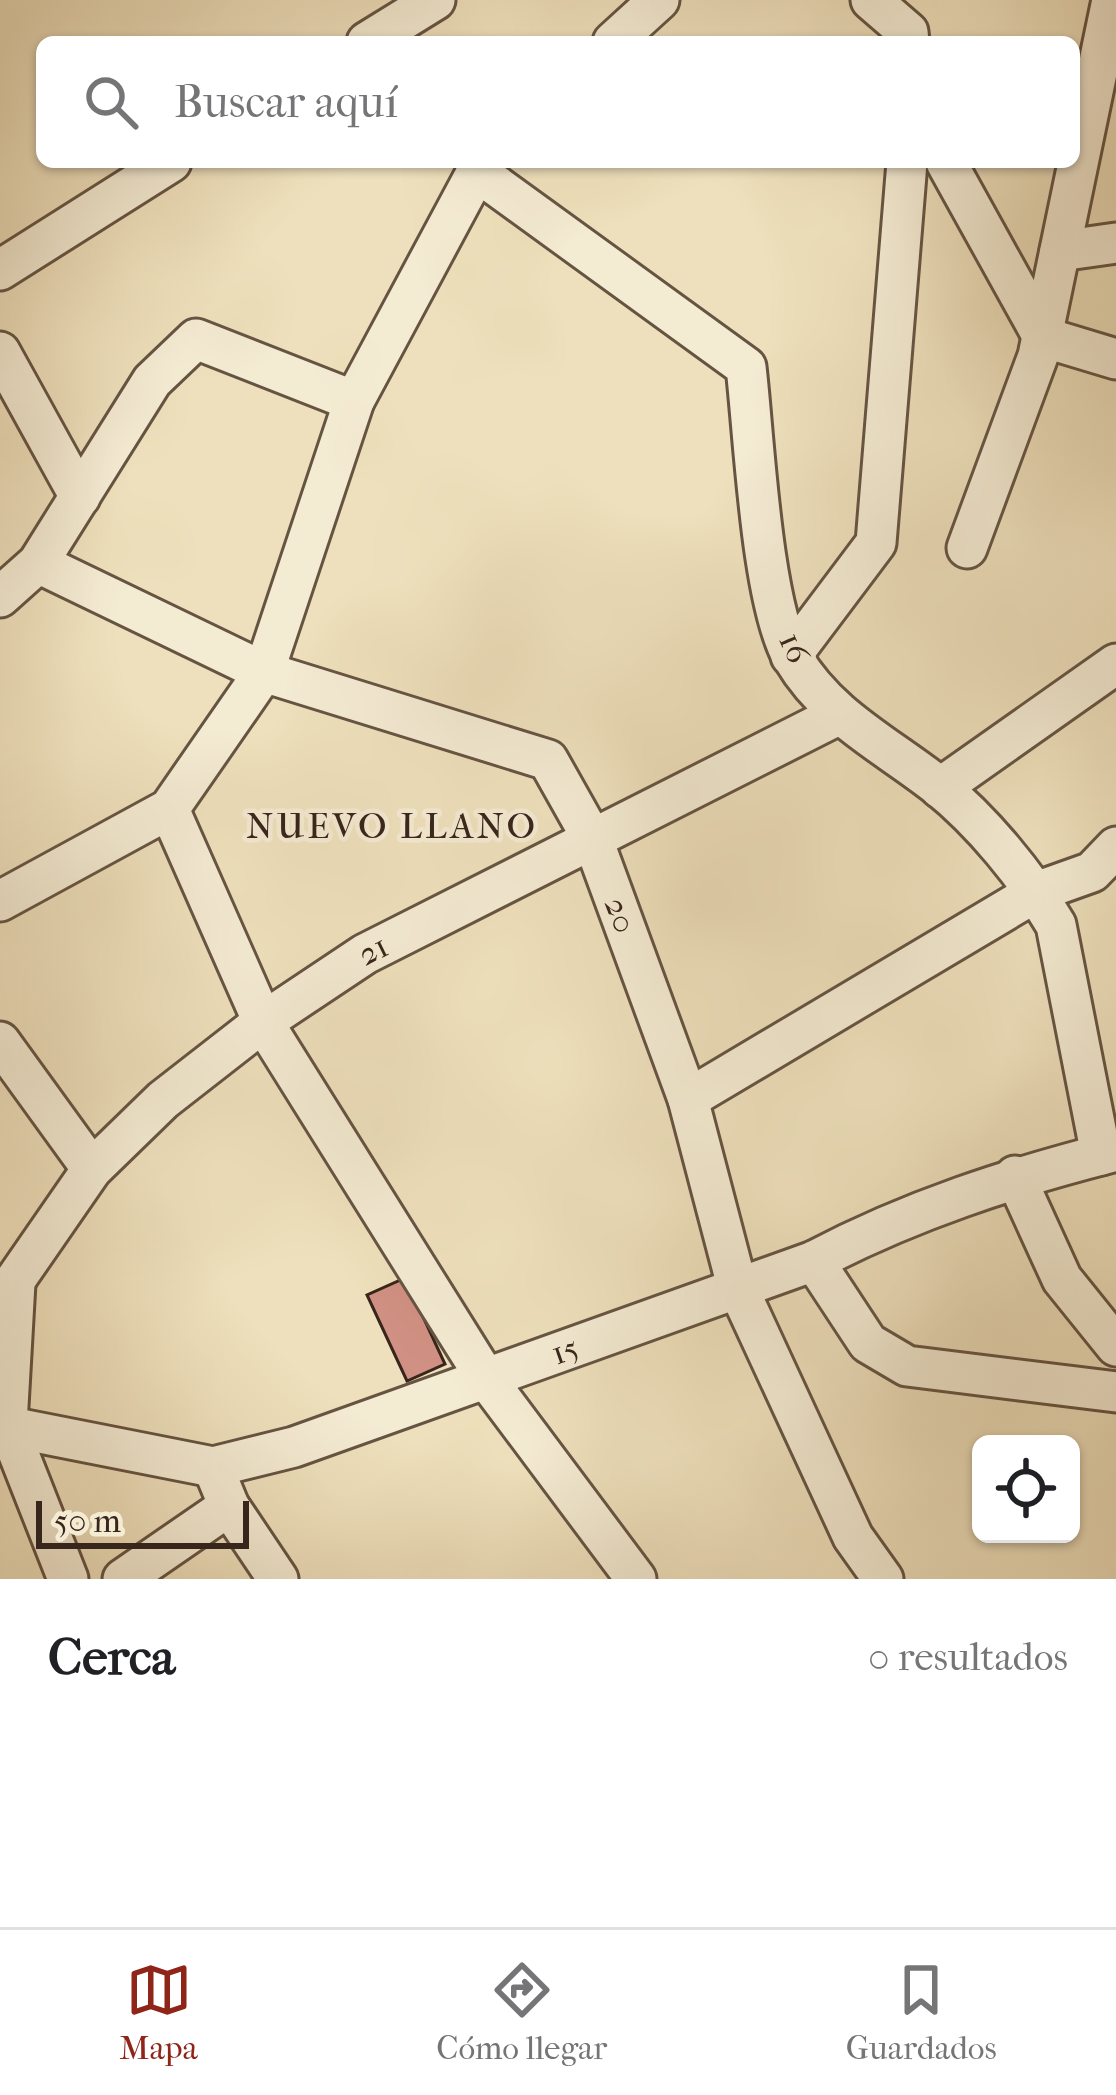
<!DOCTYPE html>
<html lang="es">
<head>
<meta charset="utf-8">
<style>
	body { margin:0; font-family:"IM FELL French Canon",serif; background:#f6f6f6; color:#202124 }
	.controls { position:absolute; right:36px; bottom:36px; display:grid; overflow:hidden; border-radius:18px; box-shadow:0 3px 9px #0004 }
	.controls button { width:108px; height:108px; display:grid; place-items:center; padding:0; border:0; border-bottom:3px solid #e0e0e0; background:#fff; color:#202124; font:60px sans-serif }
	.scale { position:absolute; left:36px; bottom:30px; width:213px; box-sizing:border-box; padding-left:12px; border:6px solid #38251b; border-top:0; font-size:33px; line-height:42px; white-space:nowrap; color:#38251b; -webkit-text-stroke:9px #f4ebd3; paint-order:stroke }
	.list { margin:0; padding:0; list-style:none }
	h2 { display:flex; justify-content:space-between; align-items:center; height:156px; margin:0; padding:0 48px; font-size:51px }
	h2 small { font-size:39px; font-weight:400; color:#757577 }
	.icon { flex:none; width:66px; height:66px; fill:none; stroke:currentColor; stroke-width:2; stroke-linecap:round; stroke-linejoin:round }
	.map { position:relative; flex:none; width:1116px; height:1579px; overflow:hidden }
	.search { position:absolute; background:#fff; box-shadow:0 3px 9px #0004; left:36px; right:36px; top:36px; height:132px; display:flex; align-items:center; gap:30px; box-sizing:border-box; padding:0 42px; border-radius:18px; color:#757577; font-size:45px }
	.sheet { height:348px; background:#fff }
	nav { display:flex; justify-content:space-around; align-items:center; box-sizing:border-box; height:168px; border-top:3px solid #e0e0e0; background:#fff; font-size:33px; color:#757577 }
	nav a { display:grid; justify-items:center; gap:6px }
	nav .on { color:#8f2418 }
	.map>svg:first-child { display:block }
	.building { fill:#d09083; stroke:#38251b; stroke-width:3 }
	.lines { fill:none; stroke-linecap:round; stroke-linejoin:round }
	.minor-casing { stroke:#665443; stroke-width:45 }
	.minor { stroke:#f4ebd3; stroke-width:39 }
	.labels { text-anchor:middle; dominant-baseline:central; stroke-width:9; stroke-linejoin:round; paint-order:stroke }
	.street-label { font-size:33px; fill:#38251b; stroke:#f4ebd3 }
	.neighbourhood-label { font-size:36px; letter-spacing:3px; fill:#38251b; stroke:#f4ebd3 }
</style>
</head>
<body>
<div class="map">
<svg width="1116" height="1579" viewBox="0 0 1116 1579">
	<rect width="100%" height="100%" fill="#eee0bc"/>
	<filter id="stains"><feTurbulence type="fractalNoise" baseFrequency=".00167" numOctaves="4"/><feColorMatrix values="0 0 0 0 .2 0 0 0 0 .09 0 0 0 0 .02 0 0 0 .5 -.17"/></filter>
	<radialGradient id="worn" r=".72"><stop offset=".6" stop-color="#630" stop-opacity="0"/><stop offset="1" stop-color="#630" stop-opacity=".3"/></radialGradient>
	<polygon class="building" points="405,1278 445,1364 407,1381 367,1295"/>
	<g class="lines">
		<defs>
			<g id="minor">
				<polyline points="871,0 908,32 909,42"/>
				<polyline points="367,42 435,0"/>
				<polyline points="613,42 659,0"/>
				<polyline points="946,162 1043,337 1116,359"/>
				<path d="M476,171L746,367C754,435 761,603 793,658C827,716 886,745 937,785C982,821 1027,876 1056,925L1101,1155"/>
				<polyline points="1060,251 1116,243"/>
				<polyline points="0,270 171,162"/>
				<polyline points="0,352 80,497"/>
				<polyline points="967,548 1038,356 1112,0"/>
				<path id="s1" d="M38,563L264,672L548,760L593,840L688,1099L737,1286L853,1537L883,1579"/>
				<polyline points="0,597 38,563 152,381 196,339 354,401"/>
				<polyline points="791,656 876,543 907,162"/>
				<polyline points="940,788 1116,664"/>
				<polyline points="169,809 263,1022 485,1377 636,1579"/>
				<polyline points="0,901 169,809 264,672 354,401 482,162"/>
				<polyline points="0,1042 92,1169"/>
				<polyline points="688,1099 1036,892 1092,872 1116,847"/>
				<polyline points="1015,1176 1062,1279 1116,1346"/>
				<polyline points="814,1261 868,1343 907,1366 1116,1392"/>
				<polyline points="15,1283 7,1424 68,1579"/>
				<path id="s2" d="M0,1302L92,1169L163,1100L263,1022L365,954L838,715"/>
				<path id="s3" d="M0,1425L213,1467L294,1447L814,1261C911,1210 1010,1178 1116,1151"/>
				<polyline points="213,1467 229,1506 278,1579"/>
				<polyline points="123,1579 229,1506"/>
			</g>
		</defs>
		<use href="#minor" class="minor-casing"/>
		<use href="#minor" class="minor"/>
	</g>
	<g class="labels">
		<g class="street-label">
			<text transform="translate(794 648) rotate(66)">16</text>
			<text stroke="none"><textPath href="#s1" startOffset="720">20</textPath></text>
			<text stroke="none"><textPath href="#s2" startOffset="519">21</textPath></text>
			<text stroke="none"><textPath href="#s3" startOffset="588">15</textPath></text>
		</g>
		<g class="neighbourhood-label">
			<text x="392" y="826">NUEVO LLANO</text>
		</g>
	</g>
	<rect width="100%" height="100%" filter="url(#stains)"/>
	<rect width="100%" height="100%" fill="url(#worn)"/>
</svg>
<div class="controls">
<button><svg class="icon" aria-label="locate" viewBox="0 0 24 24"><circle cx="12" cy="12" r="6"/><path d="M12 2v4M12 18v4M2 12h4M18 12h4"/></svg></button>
</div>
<div class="scale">50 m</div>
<div class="search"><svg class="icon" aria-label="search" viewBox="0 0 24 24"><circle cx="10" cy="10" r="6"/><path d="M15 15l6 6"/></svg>Buscar aquí</div>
</div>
<section class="sheet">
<h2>Cerca<small>0 resultados</small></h2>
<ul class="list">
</ul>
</section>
<nav>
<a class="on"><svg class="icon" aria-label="map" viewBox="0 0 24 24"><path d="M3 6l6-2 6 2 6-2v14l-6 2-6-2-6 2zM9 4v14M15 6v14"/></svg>Mapa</a>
<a><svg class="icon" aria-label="directions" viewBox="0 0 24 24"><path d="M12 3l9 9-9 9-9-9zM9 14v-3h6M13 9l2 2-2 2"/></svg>Cómo llegar</a>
<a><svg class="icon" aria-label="saved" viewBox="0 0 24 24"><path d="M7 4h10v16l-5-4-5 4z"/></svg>Guardados</a>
</nav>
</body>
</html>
